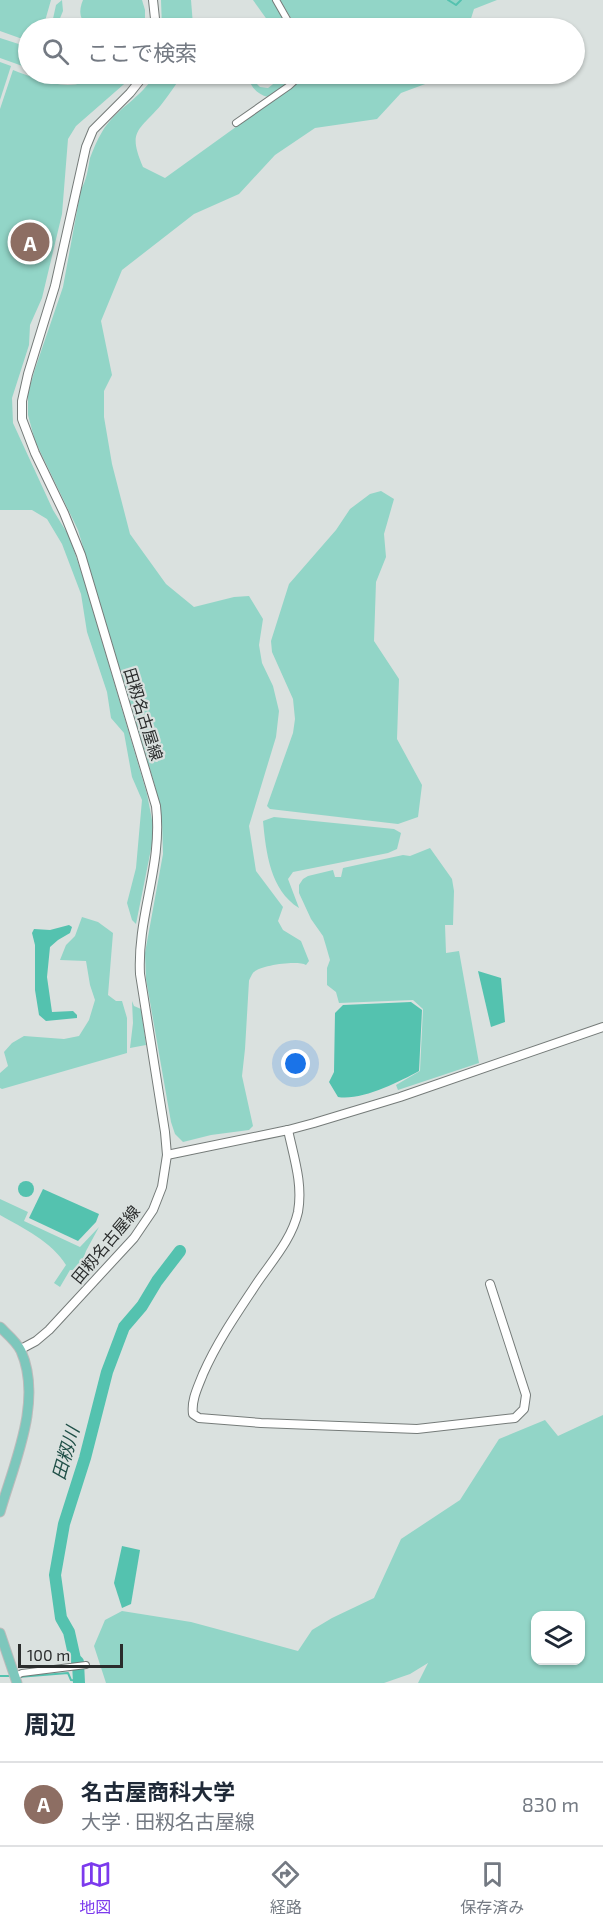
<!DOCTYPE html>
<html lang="ja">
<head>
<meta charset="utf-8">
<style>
	body { margin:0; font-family:"Exo 2","Noto Sans JP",sans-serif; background:#f6f6f7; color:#1f2937 }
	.controls { position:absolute; right:18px; bottom:18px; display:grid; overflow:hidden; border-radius:12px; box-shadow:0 2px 4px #0004 }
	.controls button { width:54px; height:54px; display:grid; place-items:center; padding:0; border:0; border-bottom:2px solid #e0e1e3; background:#fff; color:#1f2937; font:30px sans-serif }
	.scale { position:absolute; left:18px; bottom:15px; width:105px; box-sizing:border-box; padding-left:6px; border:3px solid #2a2c2c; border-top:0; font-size:16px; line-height:21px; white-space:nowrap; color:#2a2c2c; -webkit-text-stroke:4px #dae1df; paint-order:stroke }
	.you { position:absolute; left:296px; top:1064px; width:21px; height:21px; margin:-15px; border:4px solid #fff; border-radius:50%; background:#1a73e8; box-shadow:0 0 0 9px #1a73e833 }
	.badge { display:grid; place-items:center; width:39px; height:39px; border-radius:50%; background:#7c3aed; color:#fff; font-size:20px; font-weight:700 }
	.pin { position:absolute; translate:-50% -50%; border:3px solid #fff; box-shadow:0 2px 6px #0006 }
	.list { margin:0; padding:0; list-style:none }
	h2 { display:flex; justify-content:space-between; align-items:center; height:78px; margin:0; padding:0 24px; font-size:26px }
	h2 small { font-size:20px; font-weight:400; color:#747a83 }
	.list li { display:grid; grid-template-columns:39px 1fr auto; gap:18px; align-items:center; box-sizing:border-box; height:84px; padding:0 24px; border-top:2px solid #e0e1e3 }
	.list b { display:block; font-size:22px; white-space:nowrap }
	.list p { margin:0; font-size:20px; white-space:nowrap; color:#747a83 }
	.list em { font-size:20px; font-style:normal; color:#747a83 }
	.icon { flex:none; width:33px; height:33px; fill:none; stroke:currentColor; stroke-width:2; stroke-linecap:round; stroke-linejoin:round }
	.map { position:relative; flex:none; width:603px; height:1683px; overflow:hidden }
	.search { position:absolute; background:#fff; box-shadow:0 2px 4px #0004; left:18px; right:18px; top:18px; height:66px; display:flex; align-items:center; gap:15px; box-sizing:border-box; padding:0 21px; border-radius:33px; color:#747a83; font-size:22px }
	.sheet { height:162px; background:#fff }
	nav { display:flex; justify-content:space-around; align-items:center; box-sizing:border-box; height:84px; border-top:2px solid #e0e1e3; background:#fff; font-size:16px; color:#747a83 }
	nav a { display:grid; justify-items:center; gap:3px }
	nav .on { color:#7c3aed }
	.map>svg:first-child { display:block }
	.green { fill:#92d5c7; fill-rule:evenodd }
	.water { fill:#54c2af }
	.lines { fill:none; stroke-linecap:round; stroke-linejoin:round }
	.stream { stroke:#54c2af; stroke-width:2 }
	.river { stroke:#54c2af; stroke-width:12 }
	.minor-casing { stroke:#757b79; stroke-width:8 }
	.tertiary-casing { stroke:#757b79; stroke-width:10 }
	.secondary-casing { stroke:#757b79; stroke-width:10 }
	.primary-casing { stroke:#bbb; stroke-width:11 }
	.minor { stroke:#fff; stroke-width:6 }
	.tertiary { stroke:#fff; stroke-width:8 }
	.secondary { stroke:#fff; stroke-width:8 }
	.primary { stroke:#7dc7bc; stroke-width:9 }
	.labels { text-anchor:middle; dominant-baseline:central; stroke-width:4.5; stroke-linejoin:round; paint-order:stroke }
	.street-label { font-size:16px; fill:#2a2c2c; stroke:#dae1df }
	.water-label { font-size:18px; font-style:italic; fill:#205048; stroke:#dae1df }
</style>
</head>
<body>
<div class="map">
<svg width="603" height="1683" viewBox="0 0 603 1683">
	<rect width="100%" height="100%" fill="#dae1df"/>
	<g class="green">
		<polygon points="0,0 51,0 43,28 28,28 28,41 0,31"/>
		<polygon points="62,0 63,11 56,28 51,28 56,5"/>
		<path d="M83,0H142L145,10V28H88C80,19 78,12 83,0Z"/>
		<polygon points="161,0 191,0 193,25 191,28 162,28"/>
		<polygon points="253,0 273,0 289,28 273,28"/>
		<polygon points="280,0 497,0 474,9 468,28 297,28"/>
		<polygon points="0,38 28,47 28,68 0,58"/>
		<polygon points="0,62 11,66 0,100"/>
		<path d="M13,70C35,78 75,97 94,74H133L131,78L76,126L68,139L62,214L42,298L30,325L29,345L12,398L13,423L53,510L69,536L83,577L147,794L153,825L152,844L136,924L132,920L127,903L136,868L142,800L132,777L124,733L111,718L107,692L87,632L81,594L62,544L47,519L32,510H0V109Z"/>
		<path d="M155,74H183C176,84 169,95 161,105C139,131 127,130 143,167L165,178L300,81L305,74H452L401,93L377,119L315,128L275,155L239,194L194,214L122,270L101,321L112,375L104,391V417L112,464L130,534L166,584L194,607L234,597L249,596L263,619L259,645L262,663L273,686L279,711L276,737L249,826L256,871L283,907L278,921L283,930L301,941L309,961L306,965C298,960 261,965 254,972C253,972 249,980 249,981L245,1049L242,1076L253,1126L249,1130L211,1135L183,1142L175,1134L171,1122L146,979L145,953L163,854L162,820L155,786L78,530L35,441L28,415V393L35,369L63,287L81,189C87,180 88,168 90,158C93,150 97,140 102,132C115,109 142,98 155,74Z"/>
		<path d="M286,74H299L296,79L268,97C257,94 250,87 248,75L260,87L268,88Z"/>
		<polygon points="381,491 394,499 384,534 386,557 376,582 374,641 399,679 397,739 422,785 418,817 398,824 270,809 267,806 293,733 295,719 293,699 272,652 271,641 289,584 336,530 350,509 370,494"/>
		<path d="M274,817L394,829L401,833L397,849L388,853L293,872L288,879L299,908C270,890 266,852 263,821Z"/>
		<polygon points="430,848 452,879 454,891 453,925 445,925 446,953 459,951 479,1063 398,1090 396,1085 420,1071 423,1009 413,1000 339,1003 336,992 327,985 327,968 330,960 326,946 323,936 311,919 299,893 299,885 303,879 308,876 333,870 335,877 341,877 343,868 403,855 410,856"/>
		<polygon points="82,917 98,922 113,933 108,995 116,1001 122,1001 127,1018 127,1053 2,1089 0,1088 0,1073 8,1066 4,1052 12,1043 24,1036 64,1039 79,1036 89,1020 95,1000 90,985 86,961 60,960 66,945 75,936"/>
		<polygon points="132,1001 134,1006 141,1009 146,1045 130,1048 133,1023"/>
		<path d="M0,1199L28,1212L24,1221L80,1247L99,1227L86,1251L79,1270H70L60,1287L54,1283L66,1265C52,1242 23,1228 0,1215Z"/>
		<path d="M603,1415V1683H418L428,1663L410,1674L384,1683H106L94,1646L105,1620L122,1611L191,1622L298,1651L312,1630L332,1618L374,1598L401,1539L460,1500L499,1439L545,1420L558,1436ZM536,1616H580V1660H536Z"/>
	</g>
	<g class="water">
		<polygon points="69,925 72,927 70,933 58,940 50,947 47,977 52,1012 73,1011 77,1015 77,1018 46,1021 39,1015 35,990 35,945 32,933 34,929 50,930"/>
		<polygon points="478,971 501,978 505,1022 491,1027"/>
		<path d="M411,1002L422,1010L419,1071C399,1082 361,1101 338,1097L329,1082L334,1072L335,1013L343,1005Z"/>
		<circle cx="26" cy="1189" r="8"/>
		<polygon points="43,1189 99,1214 96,1222 78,1241 29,1218"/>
		<polygon points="122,1546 140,1550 131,1604 122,1608 114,1583"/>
	</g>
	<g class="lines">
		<g class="stream">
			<polyline points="448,0 456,5 461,0"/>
			<polyline points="0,1676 12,1676"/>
			<polyline points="18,1677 68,1673 71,1680 79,1681"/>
		</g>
		<polyline class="river" points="79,1683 78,1662 75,1659 69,1632 61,1618 55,1575 64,1524 85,1458 107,1372 124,1327 142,1306 157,1281 180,1251"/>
		<defs>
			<g id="minor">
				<polyline points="276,0 292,28"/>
				<polyline points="236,123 289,86 302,74"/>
				<polyline points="15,1676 22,1673 86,1665"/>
			</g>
			<g id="tertiary">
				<path d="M288,1130C294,1158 303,1184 298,1212C292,1239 272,1261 257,1283C237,1313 217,1342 203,1374C198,1387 191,1400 193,1414L199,1418L261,1423L417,1429L515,1418L524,1409L526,1395L490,1284"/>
				<polyline points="167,1155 288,1130 314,1123 400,1097 603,1027"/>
			</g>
			<g id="secondary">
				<polyline points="153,0 156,28"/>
				<path d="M21,1349L36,1341L49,1330L134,1238L153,1210L162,1187L167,1155L165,1132L140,974C137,915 163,866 156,806L81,555L64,513L35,453L22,419V401L28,374L55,286L86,147L93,130L130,93L145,74"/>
			</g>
			<g id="primary">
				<path d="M0,1327C7,1334 17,1342 21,1351C43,1401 14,1463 0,1512"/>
				<polyline points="0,1633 17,1683"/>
			</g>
		</defs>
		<use href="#minor" class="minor-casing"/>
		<use href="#tertiary" class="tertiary-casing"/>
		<use href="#secondary" class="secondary-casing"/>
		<use href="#primary" class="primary-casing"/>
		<use href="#minor" class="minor"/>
		<use href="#tertiary" class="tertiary"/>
		<use href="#secondary" class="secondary"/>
		<use href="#primary" class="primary"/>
	</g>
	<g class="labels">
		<g class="street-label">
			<text transform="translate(144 714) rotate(73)">田籾名古屋線</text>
			<text transform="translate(105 1244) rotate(-50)">田籾名古屋線</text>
		</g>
		<g class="water-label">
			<text transform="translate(65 1453) rotate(-74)">田籾川</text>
		</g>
	</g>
</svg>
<div class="controls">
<button><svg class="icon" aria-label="layers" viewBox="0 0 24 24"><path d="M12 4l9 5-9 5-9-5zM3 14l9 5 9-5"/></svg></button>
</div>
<div class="scale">100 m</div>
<div class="you"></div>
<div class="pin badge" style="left:30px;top:242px;background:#8d6e63">A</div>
<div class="search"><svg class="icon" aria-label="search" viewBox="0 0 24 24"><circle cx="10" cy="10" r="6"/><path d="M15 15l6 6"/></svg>ここで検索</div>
</div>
<section class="sheet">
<h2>周辺<small></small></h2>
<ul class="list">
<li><span class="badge" style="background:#8d6e63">A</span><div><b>名古屋商科大学</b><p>大学 · 田籾名古屋線</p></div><em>830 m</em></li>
</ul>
</section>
<nav>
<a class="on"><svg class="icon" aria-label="map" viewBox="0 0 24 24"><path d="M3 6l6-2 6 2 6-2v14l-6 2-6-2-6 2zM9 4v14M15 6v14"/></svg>地図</a>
<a><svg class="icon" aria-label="directions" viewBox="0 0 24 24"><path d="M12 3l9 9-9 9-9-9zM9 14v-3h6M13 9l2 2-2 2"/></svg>経路</a>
<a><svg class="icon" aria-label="saved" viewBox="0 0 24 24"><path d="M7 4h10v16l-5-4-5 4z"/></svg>保存済み</a>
</nav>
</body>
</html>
